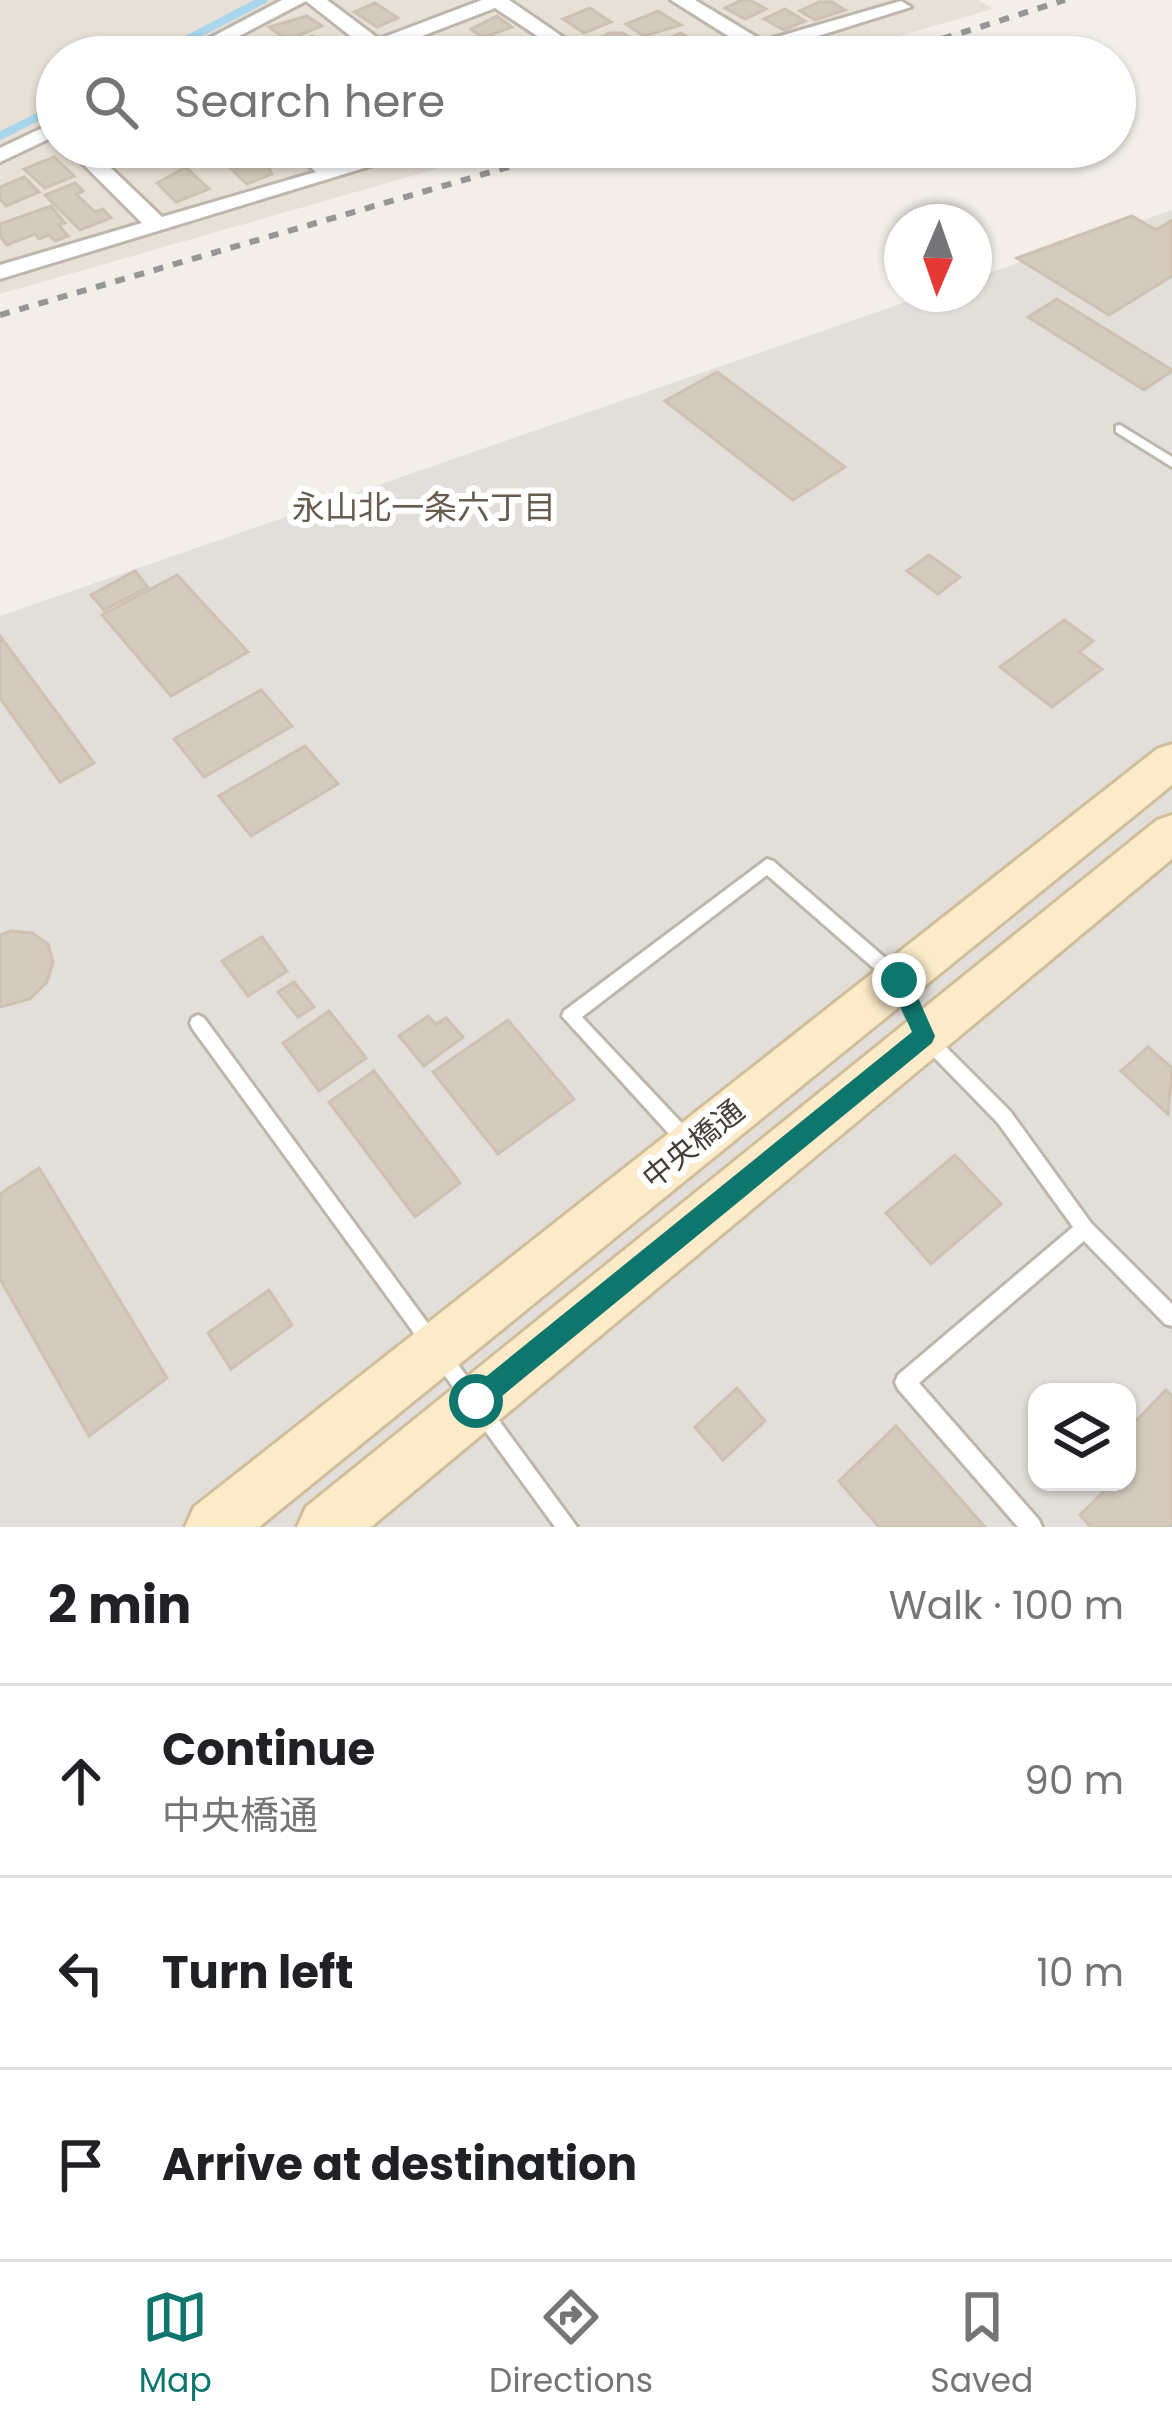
<!DOCTYPE html>
<html lang="en">
<head>
<meta charset="utf-8">
<style>
	body { margin:0; font-family:Poppins,"Noto Sans JP",sans-serif; background:#f2f2f2; color:#202124 }
	.controls { position:absolute; right:36px; bottom:36px; display:grid; overflow:hidden; border-radius:24px; box-shadow:0 3px 9px #0004 }
	.controls button { width:108px; height:108px; display:grid; place-items:center; padding:0; border:0; border-bottom:3px solid #e0e0e0; background:#fff; color:#202124; font:60px sans-serif }
	.compass { position:absolute; left:884px; top:204px; width:108px; height:108px; border-radius:50%; background:#fff; box-shadow:0 3px 9px #0004; rotate:182deg }
	.stop { position:absolute; width:36px; height:36px; margin:-27px; border:9px solid #0f766e; border-radius:50%; background:#fff }
	.stop.end { background:#0f766e; border-color:#fff; box-shadow:0 3px 12px #0008 }
	.list { margin:0; padding:0; list-style:none }
	h2 { display:flex; justify-content:space-between; align-items:center; height:156px; margin:0; padding:0 48px; font-size:51px }
	h2 small { font-size:39px; font-weight:400; color:#757577 }
	.list li { display:grid; grid-template-columns:78px 1fr auto; gap:36px; align-items:center; box-sizing:border-box; height:192px; padding:0 48px; border-top:3px solid #e0e0e0 }
	.list b { display:block; font-size:45px; white-space:nowrap }
	.list p { margin:0; font-size:39px; white-space:nowrap; color:#757577 }
	.list em { font-size:39px; font-style:normal; color:#757577 }
	.icon { flex:none; width:66px; height:66px; fill:none; stroke:currentColor; stroke-width:2; stroke-linecap:round; stroke-linejoin:round }
	.map { position:relative; flex:none; width:1172px; height:1527px; overflow:hidden }
	.search { position:absolute; background:#fff; box-shadow:0 3px 9px #0004; left:36px; right:36px; top:36px; height:132px; display:flex; align-items:center; gap:30px; box-sizing:border-box; padding:0 42px; border-radius:66px; color:#757577; font-size:45px }
	.sheet { height:732px; background:#fff }
	nav { display:flex; justify-content:space-around; align-items:center; box-sizing:border-box; height:168px; border-top:3px solid #e0e0e0; background:#fff; font-size:33px; color:#757577 }
	nav a { display:grid; justify-items:center; gap:6px }
	nav .on { color:#0f766e }
	.map>svg:first-child { display:block }
	.residential { fill:#e7e0d6 }
	.industrial { fill:#e2ded9; fill-rule:evenodd }
	.lines { fill:none; stroke-linecap:round; stroke-linejoin:round }
	.stream { stroke:#a8d6ec; stroke-width:8 }
	.building { fill:#d4cabe; stroke:#cec1b1; stroke-width:3 }
	.service-casing { stroke:#beb6ab; stroke-width:6 }
	.minor-casing { stroke:#beb6ab; stroke-width:6 }
	.secondary-casing { stroke:#d0be9a; stroke-width:6 }
	.service { fill:#fff; fill-rule:evenodd }
	.minor { fill:#fff; fill-rule:evenodd }
	.secondary { fill:#fbebc9; fill-rule:evenodd }
	.rail { stroke:#969696; stroke-width:6; stroke-dasharray:10 10; stroke-linecap:butt }
	.route { fill:#0f766e }
	.labels { text-anchor:middle; dominant-baseline:central; stroke-width:12; stroke-linejoin:round; paint-order:stroke }
	.street-label { font-size:30px; fill:#463f37; stroke:#fff }
	.neighbourhood-label { font-size:33px; fill:#685c4f; stroke:#fff }
</style>
</head>
<body>
<div class="map">
<svg width="1172" height="1527" viewBox="0 0 1172 1527">
	<rect width="100%" height="100%" fill="#f3efe8"/>
	<polygon class="residential" points="0,0 978,0 993,9 827,57 57,57 57,147 513,147 0,294"/>
	<path class="industrial" d="M1172,210V1527H0V616L929,294H974V278ZM1037,1392H1127V1482H1037Z"/>
	<g class="lines">
		<g class="stream">
			<polyline points="153,57 263,0"/>
			<polyline points="0,136 57,107"/>
		</g>
	</g>
	<g class="building">
		<polygon points="742,0 750,0 766,9 745,19 725,8"/>
		<polygon points="819,2 832,2 845,10 815,20 800,11"/>
		<polygon points="375,3 398,18 377,27 354,12"/>
		<polygon points="590,8 611,22 584,33 563,19"/>
		<polygon points="785,9 805,21 784,30 764,19"/>
		<polygon points="658,11 681,25 644,36 626,24"/>
		<polygon points="307,16 322,26 287,40 269,27"/>
		<polygon points="497,16 512,27 483,38 471,29"/>
		<polygon points="609,33 623,33 638,43 604,57 585,48"/>
		<polygon points="681,33 708,50 682,57 659,42"/>
		<polygon points="313,36 332,51 295,57 283,48"/>
		<polygon points="504,38 522,50 496,57 482,48"/>
		<polygon points="253,40 269,52 257,57 220,54"/>
		<polygon points="207,147 249,147 253,151 224,162"/>
		<polygon points="252,155 259,162 265,160 272,174 247,184 227,165"/>
		<polygon points="54,157 74,176 45,188 24,169"/>
		<polygon points="186,167 209,189 176,202 157,183"/>
		<polygon points="24,177 39,192 6,206 0,199 0,187"/>
		<polygon points="75,183 83,191 76,194 95,212 103,209 111,218 80,230 45,195"/>
		<polygon points="51,206 65,223 59,225 68,236 55,241 49,235 39,239 35,234 7,245 0,236 0,224"/>
		<polygon points="1132,216 1156,230 1172,220 1172,276 1109,315 1017,258"/>
		<polygon points="1057,299 1172,370 1172,371 1144,390 1028,317"/>
		<polygon points="717,372 845,467 793,500 665,401"/>
		<polygon points="929,555 960,577 938,594 907,571"/>
		<polygon points="135,571 148,587 104,610 91,595"/>
		<polygon points="177,575 248,652 171,696 102,615"/>
		<polygon points="1064,620 1093,641 1079,652 1102,669 1052,707 1000,667"/>
		<polygon points="0,636 94,763 60,782 0,698"/>
		<polygon points="261,690 292,726 204,777 174,739"/>
		<polygon points="305,746 338,784 251,836 219,796"/>
		<polygon points="11,931 32,933 48,944 53,962 47,982 30,999 0,1007 0,935"/>
		<polygon points="262,937 287,971 248,996 222,961"/>
		<polygon points="294,982 314,1007 298,1017 278,992"/>
		<polygon points="329,1011 366,1058 319,1091 283,1043"/>
		<polygon points="428,1016 436,1024 446,1018 463,1037 424,1066 399,1036"/>
		<polygon points="508,1020 574,1099 498,1154 433,1072"/>
		<polygon points="1148,1047 1172,1068 1168,1114 1121,1071"/>
		<polygon points="374,1071 460,1183 415,1217 329,1102"/>
		<polygon points="955,1155 1001,1204 931,1264 886,1213"/>
		<polygon points="39,1168 167,1378 89,1436 0,1279 0,1194"/>
		<polygon points="269,1290 292,1325 231,1369 208,1333"/>
		<polygon points="737,1388 765,1421 723,1460 695,1427"/>
		<polygon points="1166,1390 1172,1396 1172,1527 1091,1527 1080,1515 1109,1486 1105,1482 1127,1482 1127,1430"/>
		<polygon points="896,1426 985,1527 879,1527 839,1481"/>
	</g>
	<g class="lines">
		<defs>
			<g id="service">
				<polygon points="1120,425 1172,457 1172,467 1116,432 1116,426"/>
				<polygon points="767,859 773,861 905,975 930,1031 1010,1111 1091,1223 1172,1304 1172,1326 1165,1324 1084,1241 919,1383 1039,1520 1042,1527 1018,1527 898,1389 895,1382 898,1375 1073,1227 998,1123 918,1041 893,985 767,875 582,1017 692,1134 695,1140 692,1146 686,1148 680,1146 562,1016 564,1011"/>
				<polygon points="198,1015 204,1018 577,1527 555,1527 192,1028 190,1023 192,1018"/>
			</g>
			<g id="minor">
				<polygon points="282,0 327,0 379,39 482,0 509,0 592,57 569,57 495,8 391,48 400,57 377,57 306,1 199,57 174,57"/>
				<polygon points="671,0 695,0 763,41 901,1 911,7 751,57 719,57 744,46"/>
				<polygon points="57,121 57,135 0,162 0,148"/>
				<polygon points="66,147 89,147 162,217 316,172 288,147 312,147 335,166 399,147 433,147 0,279 0,265 142,223"/>
			</g>
			<g id="secondary">
				<polygon points="1172,744 1172,785 259,1527 185,1527 194,1507 1157,749"/>
				<polygon points="1172,815 1172,859 371,1527 297,1527 306,1507 1157,820"/>
			</g>
		</defs>
		<use href="#service" class="service-casing"/>
		<use href="#minor" class="minor-casing"/>
		<use href="#secondary" class="secondary-casing"/>
		<use href="#service" class="service"/>
		<use href="#minor" class="minor"/>
		<use href="#secondary" class="secondary"/>
		<g class="rail">
			<polyline points="885,57 1065,0"/>
			<polyline points="669,151 687,147"/>
			<polyline points="0,315 577,147"/>
		</g>
	</g>
	<polygon class="route" points="899,971 907,973 935,1036 932,1043 485,1410 476,1414 467,1410 463,1401 467,1392 912,1032 888,980"/>
	<g class="labels">
		<g class="street-label">
			<text transform="translate(693 1144) rotate(-39)">中央橋通</text>
		</g>
		<g class="neighbourhood-label">
			<text x="424" y="507">永山北一条六丁目</text>
		</g>
	</g>
</svg>
<div class="controls">
<button><svg class="icon" aria-label="layers" viewBox="0 0 24 24"><path d="M12 4l9 5-9 5-9-5zM3 14l9 5 9-5"/></svg></button>
</div>
<svg class="compass" viewBox="-18 -18 36 36"><path d="M0-13l5 13h-10z" fill="#e53935"/><path d="M0 13l5-13h-10z" fill="#757577"/></svg>
<div class="stop" style="left:476px;top:1401px"></div>
<div class="stop end" style="left:899px;top:980px"></div>
<div class="search"><svg class="icon" aria-label="search" viewBox="0 0 24 24"><circle cx="10" cy="10" r="6"/><path d="M15 15l6 6"/></svg>Search here</div>
</div>
<section class="sheet">
<h2>2 min<small>Walk · 100 m</small></h2>
<ul class="list">
<li><svg class="icon" aria-label="ahead" viewBox="0 0 24 24"><path d="M12 20V5M6 11l6-6 6 6"/></svg><div><b>Continue</b><p>中央橋通</p></div><em>90 m</em></li>
<li><svg class="icon" aria-label="left" viewBox="0 0 24 24"><path d="M17 20v-9H6M10 6l-5 5 5 5"/></svg><div><b>Turn left</b></div><em>10 m</em></li>
<li><svg class="icon" aria-label="arrive" viewBox="0 0 24 24"><path d="M6 21V4h12l-3 4 3 4H6"/></svg><div><b>Arrive at destination</b></div></li>
</ul>
</section>
<nav>
<a class="on"><svg class="icon" aria-label="map" viewBox="0 0 24 24"><path d="M3 6l6-2 6 2 6-2v14l-6 2-6-2-6 2zM9 4v14M15 6v14"/></svg>Map</a>
<a><svg class="icon" aria-label="directions" viewBox="0 0 24 24"><path d="M12 3l9 9-9 9-9-9zM9 14v-3h6M13 9l2 2-2 2"/></svg>Directions</a>
<a><svg class="icon" aria-label="saved" viewBox="0 0 24 24"><path d="M7 4h10v16l-5-4-5 4z"/></svg>Saved</a>
</nav>
</body>
</html>
